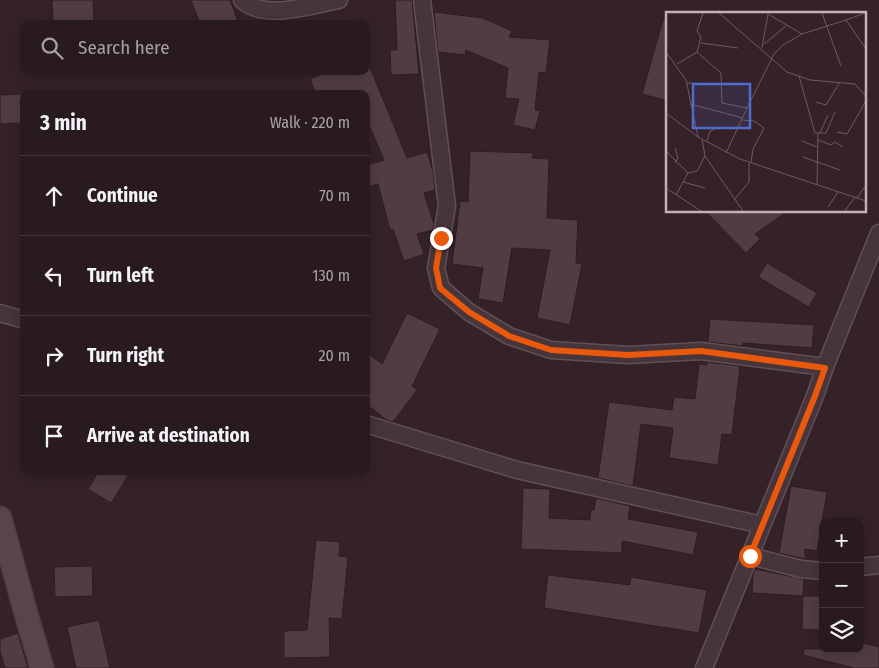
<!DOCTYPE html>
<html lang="en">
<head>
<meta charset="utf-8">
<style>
	body { margin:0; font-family:"Fira Sans Condensed",sans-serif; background:#302328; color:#f1f3f6 }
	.controls { position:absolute; right:15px; bottom:15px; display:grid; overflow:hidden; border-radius:10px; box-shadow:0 2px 12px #0003 }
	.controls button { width:45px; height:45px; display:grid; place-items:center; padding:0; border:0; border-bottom:1px solid #44383d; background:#281a1f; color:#f1f3f6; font:25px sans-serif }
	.stop { position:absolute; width:15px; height:15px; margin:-11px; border:4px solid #ea580c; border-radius:50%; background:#fff }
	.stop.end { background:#ea580c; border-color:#fff; box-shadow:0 1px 5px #0008 }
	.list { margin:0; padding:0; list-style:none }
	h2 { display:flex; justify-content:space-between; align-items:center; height:65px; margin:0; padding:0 20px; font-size:21px }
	h2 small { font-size:16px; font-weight:400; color:#a5a1a4 }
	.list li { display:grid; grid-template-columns:32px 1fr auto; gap:15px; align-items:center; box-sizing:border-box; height:80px; padding:0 20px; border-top:1px solid #44383d }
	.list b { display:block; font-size:19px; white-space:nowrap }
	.list em { font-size:16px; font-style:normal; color:#a5a1a4 }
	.icon { flex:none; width:28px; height:28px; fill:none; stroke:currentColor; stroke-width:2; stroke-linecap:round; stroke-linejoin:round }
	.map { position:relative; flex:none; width:879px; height:668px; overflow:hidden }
	.search { position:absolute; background:#281a1f; box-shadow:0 2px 12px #0003; left:20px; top:20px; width:350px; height:55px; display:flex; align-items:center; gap:12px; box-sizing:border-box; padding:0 18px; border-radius:10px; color:#a5a1a4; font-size:19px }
	.panel { position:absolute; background:#281a1f; box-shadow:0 2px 12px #0003; left:20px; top:90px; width:350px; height:385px; border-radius:10px }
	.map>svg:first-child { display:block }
	.building { fill:#523c44; stroke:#2c1d22 }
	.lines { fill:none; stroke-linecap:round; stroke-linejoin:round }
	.street-casing { stroke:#605056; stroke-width:19 }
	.secondary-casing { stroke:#4f3f44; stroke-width:25 }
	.street { stroke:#46353b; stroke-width:16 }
	.secondary { stroke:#58444b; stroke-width:22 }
	.route { stroke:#ea580c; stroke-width:6 }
	.inset-road { fill:none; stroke:#6d5b61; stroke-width:1 }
	.view { fill:#4e6bce; fill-opacity:0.15; stroke:#4e6bce; stroke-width:2.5 }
	.inset-edge { fill:none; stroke:#c2b0b6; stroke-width:2.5 }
</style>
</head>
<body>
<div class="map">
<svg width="879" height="668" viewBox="0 0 879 668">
	<rect width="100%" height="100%" fill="#352229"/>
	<g class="building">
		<polygon points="52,0 93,0 94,24 53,24"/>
		<polygon points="191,0 230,0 239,24 200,24"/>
		<polygon points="395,0 412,0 419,74 391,75 390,50 397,50"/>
		<polygon points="434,12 483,18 512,31 509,37 550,40 546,73 539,72 535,110 540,111 535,130 513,125 519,99 505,98 508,68 466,50 465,55 438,52"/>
		<polygon points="663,20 668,21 668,101 642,94"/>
		<polygon points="367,60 407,158 427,152 433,171 435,190 424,193 434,224 433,230 417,234 424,254 404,261 393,229 390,230 378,184 366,187 366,165 384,160 366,118 366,94 316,94 310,79 329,71 366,71"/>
		<polygon points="24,94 24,123 0,124 0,95"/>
		<polygon points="470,151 534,153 532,158 549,159 547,218 578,220 576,263 582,264 570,325 537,318 550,250 512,248 503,303 478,299 483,268 452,264 460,201 468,202"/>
		<polygon points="705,211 788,211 755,234 760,239 746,253"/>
		<polygon points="767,263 817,293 809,307 758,277"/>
		<polygon points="407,313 440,329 412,386 417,390 393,422 387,420 366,404 366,352 382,364"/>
		<polygon points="710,319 814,325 812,348 743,343 743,346 708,342"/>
		<polygon points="707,362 740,366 732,435 722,434 718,465 669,458 673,428 641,424 633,486 598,478 609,402 672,410 674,397 695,399 699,364 707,365"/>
		<polygon points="99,471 131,471 111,503 88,489"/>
		<polygon points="791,486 827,492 817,551 805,549 805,559 779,553"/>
		<polygon points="523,488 550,489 549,518 590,520 591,510 594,510 596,498 630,506 628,519 698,532 693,555 622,541 622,553 521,549"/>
		<polygon points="316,540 340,542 339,556 348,557 342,619 329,618 330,657 284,658 284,631 307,630"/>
		<polygon points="92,566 93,596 55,597 54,567"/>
		<polygon points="755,569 804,579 803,596 823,596 823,630 802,629 803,596 752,593 753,575"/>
		<polygon points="548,575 630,585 631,577 707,590 699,633 544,608"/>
		<polygon points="99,620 110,668 76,668 67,627"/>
		<polygon points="18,633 28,668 5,668 0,651 0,639"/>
		<polygon points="860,642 879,647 879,668 854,668 803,655 804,649 860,649"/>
	</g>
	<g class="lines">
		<defs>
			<g id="street">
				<path d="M242,0C264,21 312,5 339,0"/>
				<polyline points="422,0 447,206 436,268 441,288 469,312 509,336 551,350 628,355 701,351 825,367 815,396 704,668"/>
				<polyline points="0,313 24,320"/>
				<polyline points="825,367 879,233"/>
				<polyline points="366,424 517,470 762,525"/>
				<polyline points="750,556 801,569 823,571"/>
				<polyline points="860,567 879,565"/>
			</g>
			<polyline id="secondary" points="0,518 25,610 42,668"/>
		</defs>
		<use href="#street" class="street-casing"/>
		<use href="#secondary" class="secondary-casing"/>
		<use href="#street" class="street"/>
		<use href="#secondary" class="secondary"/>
	</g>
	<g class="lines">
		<polyline class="route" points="441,238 436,268 440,288 469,312 509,336 551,350 628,355 701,351 825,368 815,396 750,556"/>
	</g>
	<g transform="translate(666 12)">
		<rect width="200" height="200" fill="#352229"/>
		<path class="inset-road" d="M53,1L121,60L144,68L189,72L200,84M156,1L175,54M102,2L136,22L180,8L200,37M180,8L199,1M35,31L72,36M98,32L120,14M96,36L102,2M0,40L20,68L32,125M31,40L55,61L56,91L81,96L60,141M11,52L31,40L35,25L31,19L37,1M133,64L149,121H160L169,100M21,71L51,72M150,90L160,93L174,70M24,92L77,106M81,96L108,42L117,33L136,22M0,101L32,125L74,147L200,189M76,108L88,109L98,116L87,137L85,150M171,120L181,122L200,89M154,121L162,103M36,127L39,144L77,199M152,128L165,133L169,130L177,135M41,129L44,119L49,117M136,129L151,135M9,136L12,146L9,151M0,139L22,161L31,159L39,144M137,145L174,158M17,170L39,176M151,173L152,121M0,176L35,199M10,183L22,161M191,186L200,173M68,188L83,170V151M162,195L172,180M179,199L189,185"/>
		<path class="view" d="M27,72H84V116H27Z"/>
		<rect width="200" height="200" class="inset-edge"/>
	</g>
</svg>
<div class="controls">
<button>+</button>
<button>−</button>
<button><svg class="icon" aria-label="layers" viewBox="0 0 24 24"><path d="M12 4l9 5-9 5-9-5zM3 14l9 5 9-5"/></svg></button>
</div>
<div class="stop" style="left:750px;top:556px"></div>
<div class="stop end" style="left:441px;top:238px"></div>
<div class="search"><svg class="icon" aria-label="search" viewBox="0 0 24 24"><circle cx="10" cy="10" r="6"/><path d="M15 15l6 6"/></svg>Search here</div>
<section class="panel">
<h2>3 min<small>Walk · 220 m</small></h2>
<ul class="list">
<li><svg class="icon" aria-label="ahead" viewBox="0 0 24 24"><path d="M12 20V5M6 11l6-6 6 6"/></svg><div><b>Continue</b></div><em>70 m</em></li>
<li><svg class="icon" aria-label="left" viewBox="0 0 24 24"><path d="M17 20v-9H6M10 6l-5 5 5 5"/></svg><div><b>Turn left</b></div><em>130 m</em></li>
<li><svg class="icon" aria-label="right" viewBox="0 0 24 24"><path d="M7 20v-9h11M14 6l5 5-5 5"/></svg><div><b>Turn right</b></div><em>20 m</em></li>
<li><svg class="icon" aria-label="arrive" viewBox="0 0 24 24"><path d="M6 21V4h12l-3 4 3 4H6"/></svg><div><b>Arrive at destination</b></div></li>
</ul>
</section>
</div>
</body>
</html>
